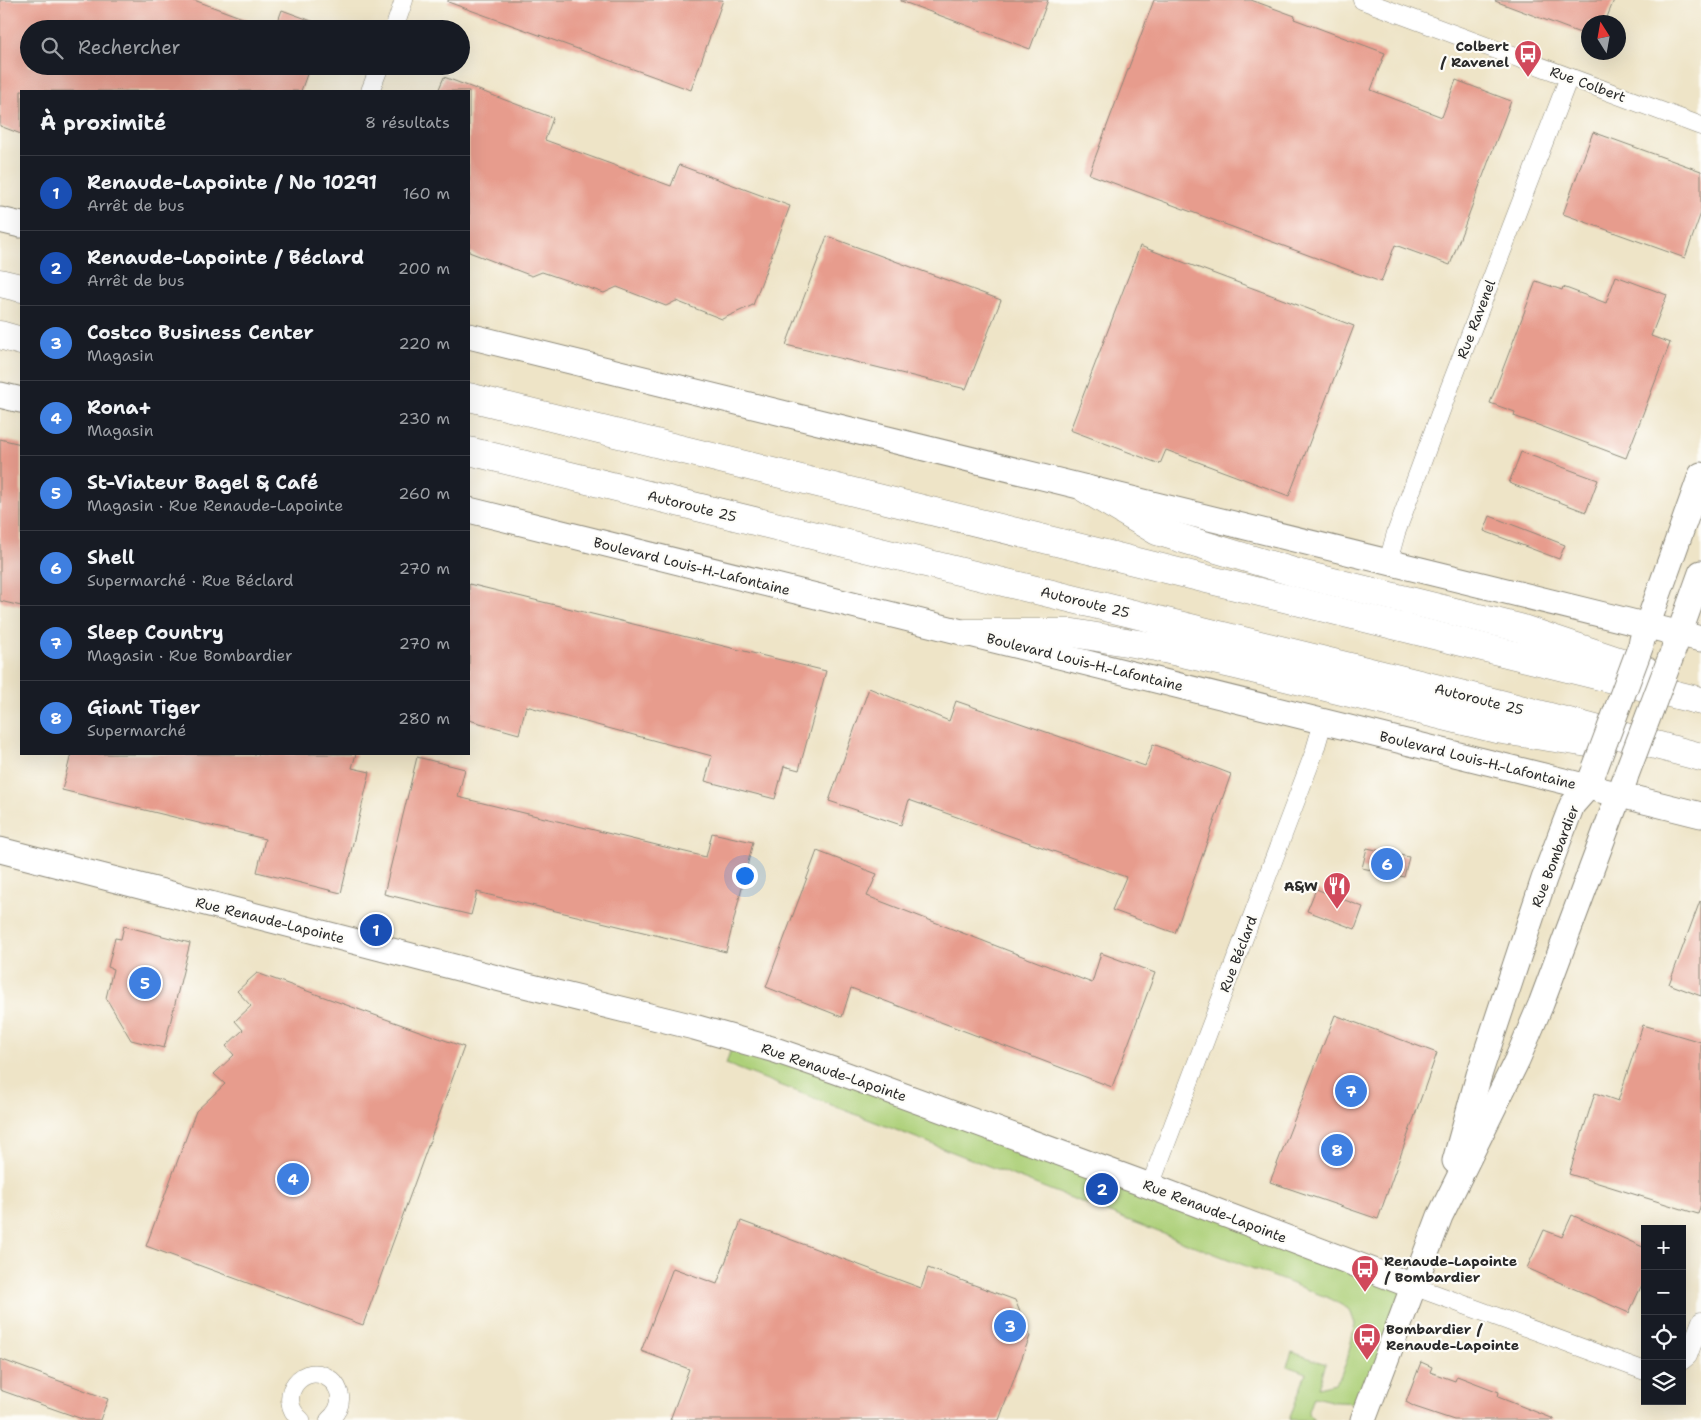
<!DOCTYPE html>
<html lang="fr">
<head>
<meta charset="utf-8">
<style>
	body { margin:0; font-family:"Shantell Sans",sans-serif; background:#242831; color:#f1f3f6 }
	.controls { position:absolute; right:15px; bottom:15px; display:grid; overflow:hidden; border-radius:0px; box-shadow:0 5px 20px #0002 }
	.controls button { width:45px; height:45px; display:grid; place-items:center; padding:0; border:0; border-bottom:1px solid #363941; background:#171b24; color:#f1f3f6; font:25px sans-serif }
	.compass { position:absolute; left:1581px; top:15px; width:45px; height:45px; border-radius:50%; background:#171b24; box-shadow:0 5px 20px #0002; rotate:349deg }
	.you { position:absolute; left:744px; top:875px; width:18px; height:18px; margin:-12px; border:4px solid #fff; border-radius:50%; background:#1a73e8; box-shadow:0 0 0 8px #1a73e833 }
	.badge { display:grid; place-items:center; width:32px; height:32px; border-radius:50%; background:#db2777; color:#fff; font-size:16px; font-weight:700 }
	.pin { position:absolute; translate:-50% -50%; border:2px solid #fff; box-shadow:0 1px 5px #0006 }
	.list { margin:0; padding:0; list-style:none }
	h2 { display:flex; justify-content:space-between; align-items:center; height:65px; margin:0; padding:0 20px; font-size:21px }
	h2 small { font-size:16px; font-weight:400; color:#9ea1a6 }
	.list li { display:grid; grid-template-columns:32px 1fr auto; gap:15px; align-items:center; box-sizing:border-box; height:75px; padding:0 20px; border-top:1px solid #363941 }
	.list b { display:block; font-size:19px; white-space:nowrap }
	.list p { margin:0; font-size:16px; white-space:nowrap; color:#9ea1a6 }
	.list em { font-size:16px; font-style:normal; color:#9ea1a6 }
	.icon { flex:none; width:28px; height:28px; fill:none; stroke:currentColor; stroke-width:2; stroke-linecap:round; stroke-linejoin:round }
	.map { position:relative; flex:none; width:1701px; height:1420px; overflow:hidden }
	.search { position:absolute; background:#171b24; box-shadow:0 5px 20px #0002; left:20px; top:20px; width:450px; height:55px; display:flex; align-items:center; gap:12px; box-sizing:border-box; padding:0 18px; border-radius:28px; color:#9ea1a6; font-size:19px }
	.panel { position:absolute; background:#171b24; box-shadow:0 5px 20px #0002; left:20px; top:90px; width:450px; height:665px; border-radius:0px }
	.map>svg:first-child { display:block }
	.green { fill:#add079; stroke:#6c7e52 }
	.building { fill:#e79c8d }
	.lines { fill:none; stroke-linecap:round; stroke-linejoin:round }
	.street-casing { stroke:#8c8879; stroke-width:19 }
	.secondary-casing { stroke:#8c8879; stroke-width:27 }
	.highway-casing { stroke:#8c8879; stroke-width:29 }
	.street { stroke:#fff; stroke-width:18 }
	.secondary { stroke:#fff; stroke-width:25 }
	.highway { stroke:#fff; stroke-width:28 }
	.secondary-bridge-casing { stroke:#8c8879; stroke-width:27; stroke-linecap:butt }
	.secondary-bridge { stroke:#fff; stroke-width:25 }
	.labels { text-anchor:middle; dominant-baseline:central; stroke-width:4.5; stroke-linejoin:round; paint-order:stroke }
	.poi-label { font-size:14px; font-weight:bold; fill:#2b2b2b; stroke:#fdfcf7; text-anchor:end }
	.street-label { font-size:14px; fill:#2b2b2b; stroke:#fdfcf7 }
</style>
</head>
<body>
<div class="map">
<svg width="1701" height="1420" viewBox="0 0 1701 1420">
	<rect width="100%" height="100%" fill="#fdfcf7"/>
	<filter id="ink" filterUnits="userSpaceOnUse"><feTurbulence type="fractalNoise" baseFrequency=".02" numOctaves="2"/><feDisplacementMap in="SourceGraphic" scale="10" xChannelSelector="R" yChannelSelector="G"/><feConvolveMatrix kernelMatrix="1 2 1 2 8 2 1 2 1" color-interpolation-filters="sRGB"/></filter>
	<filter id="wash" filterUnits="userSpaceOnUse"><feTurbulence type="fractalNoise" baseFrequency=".0096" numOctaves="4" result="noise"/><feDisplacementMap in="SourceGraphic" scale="20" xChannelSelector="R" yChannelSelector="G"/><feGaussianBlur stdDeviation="1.12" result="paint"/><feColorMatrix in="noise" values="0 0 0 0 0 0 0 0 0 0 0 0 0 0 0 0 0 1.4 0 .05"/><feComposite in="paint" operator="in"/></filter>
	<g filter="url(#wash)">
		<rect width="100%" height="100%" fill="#eee4c7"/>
		<polygon class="green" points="734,1039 1413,1286 1370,1403 1336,1402 1314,1397 1308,1414 1315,1420 1289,1420 1306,1373 1287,1366 1292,1352 1326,1364 1318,1387 1335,1383 1340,1377 1347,1360 1355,1324 1350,1310 1331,1299 726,1064"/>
		<g id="blocks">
			<g class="building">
				<polygon points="0,0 194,0 267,27 267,29 29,29 29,66 310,66 301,91 21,91 21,134 0,126"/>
				<polygon points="448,0 723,0 691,90 448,2"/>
				<polygon points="901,0 1048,0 1030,49 901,1"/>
				<polygon points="1154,0 1251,0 1295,16 1294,19 1385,53 1371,90 1442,117 1456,80 1511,101 1450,265 1395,245 1381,282 1089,174"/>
				<polygon points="1495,0 1614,0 1605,22 1588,22 1588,36 1495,1"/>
				<polygon points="282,10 328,27 328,29 275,29"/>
				<polygon points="444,77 553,118 545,140 671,186 679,165 790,206 753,305 722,319 676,301 666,306 617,287 604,293 542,272 532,276 469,252 469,91 438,91"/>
				<polygon points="1593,132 1701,171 1701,213 1685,258 1563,214"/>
				<polygon points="827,236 1001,300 966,389 786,345"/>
				<polygon points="1140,246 1354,326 1289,496 1166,450 1160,464 1070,430"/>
				<polygon points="1616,276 1667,295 1651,336 1670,343 1626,458 1514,416 1515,412 1490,403 1536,281 1562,290 1563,287 1606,303"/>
				<polygon points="0,439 21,444 21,606 0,601"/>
				<polygon points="1521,452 1598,480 1586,512 1509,483"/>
				<polygon points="1490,516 1565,545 1559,559 1484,531"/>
				<polygon points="469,584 826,671 799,770 784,766 775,799 705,781 712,756 526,706 519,734 469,720"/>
				<polygon points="869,688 949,721 956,701 1145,766 1153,744 1231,774 1175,933 1112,910 1126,877 909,800 901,825 829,801"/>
				<polygon points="71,754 356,754 352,768 370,772 341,893 257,872 265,839 62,790"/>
				<polygon points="417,757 465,769 458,797 706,857 712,833 753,842 726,952 477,892 471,915 384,894"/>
				<polygon points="1367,848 1409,857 1404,877 1362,868"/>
				<polygon points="817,851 877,874 867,896 1092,983 1101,953 1155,973 1112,1087 851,988 842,1017 766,987"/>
				<polygon points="1316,889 1363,907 1355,929 1307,911"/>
				<polygon points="1700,901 1701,902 1701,996 1669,984"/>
				<polygon points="124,926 190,943 164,1048 131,1040 106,998 113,969 108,967 115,938 121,939"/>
				<polygon points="257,973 464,1047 363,1325 146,1246 196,1111 225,1084 214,1074 234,1055 226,1046 243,1030 235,1021 251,1006 237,991"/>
				<polygon points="1335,1015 1437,1053 1378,1219 1270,1182"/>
				<polygon points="1643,1025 1701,1042 1701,1204 1698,1214 1569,1174 1595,1093 1618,1101"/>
				<polygon points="1572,1215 1645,1248 1645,1278 1629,1313 1527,1268 1544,1230 1562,1237"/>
				<polygon points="741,1221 921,1288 928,1268 1015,1300 1030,1336 999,1420 670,1420 689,1369 641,1351 673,1268 717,1284"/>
				<polygon points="0,1359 108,1399 100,1420 85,1420 0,1390"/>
				<polygon points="1421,1362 1432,1367 1430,1372 1455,1381 1457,1376 1499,1392 1498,1397 1554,1419 1554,1420 1454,1420 1415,1407 1406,1402"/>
			</g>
		</g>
	</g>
	<g filter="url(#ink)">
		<use href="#blocks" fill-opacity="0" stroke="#8c8879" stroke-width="1"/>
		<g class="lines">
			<defs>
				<g id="street">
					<polyline points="1362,0 1701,126"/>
					<polyline points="394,29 404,0"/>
					<polyline points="370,91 380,66"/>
					<polyline points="1388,562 1396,533 1446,397 1569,77"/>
					<polyline points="1150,1186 1314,753 1323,722"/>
					<polyline points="1413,1286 1645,1371"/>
					<polyline points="1682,1361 1688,1356 1701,1321"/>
					<path d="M301,1420C273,1397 305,1358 331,1380C336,1384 339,1390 340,1396C341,1406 336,1414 329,1420"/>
				</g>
				<g id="secondary">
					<polyline points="0,220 21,225"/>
					<polyline points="469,336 1701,639"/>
					<polyline points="0,395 21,400"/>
					<polyline points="469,510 1701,815"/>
					<polyline points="1642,640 1701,475"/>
					<polyline points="1674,648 1701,573"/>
					<polyline points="0,850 516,983 694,1027 775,1050 836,1071 1150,1186 1413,1286"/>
					<polyline points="1455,1161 1479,1075 1544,879 1572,805 1588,787 1593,774"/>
					<polyline points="1363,1420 1440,1216 1517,1060 1541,1004 1625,779"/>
				</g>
				<g id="highway">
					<polyline points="0,283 21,288"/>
					<polyline points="0,335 21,341"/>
					<polyline points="469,397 1701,701"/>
					<polyline points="469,451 1501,704 1701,757"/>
					<polyline points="1086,489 1157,531 1297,573 1520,628 1645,670"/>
					<polyline points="966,633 1073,633 1156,647 1236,665 1496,729 1588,743"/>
				</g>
			</defs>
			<use href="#street" class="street-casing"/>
			<use href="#secondary" class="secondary-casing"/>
			<use href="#highway" class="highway-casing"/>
			<use href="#street" class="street"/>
			<use href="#secondary" class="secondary"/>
			<use href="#highway" class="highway"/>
			<defs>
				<g id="secondary-bridge">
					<polyline points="1595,768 1641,645"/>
					<polyline points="1626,775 1672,654"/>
				</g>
			</defs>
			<use href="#secondary-bridge" class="secondary-bridge-casing"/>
			<use href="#secondary-bridge" class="secondary-bridge"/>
		</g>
	</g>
	<defs>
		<symbol id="bus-pin" viewBox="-11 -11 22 30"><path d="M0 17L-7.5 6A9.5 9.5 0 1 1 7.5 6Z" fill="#d1495b" stroke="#fdfcf7"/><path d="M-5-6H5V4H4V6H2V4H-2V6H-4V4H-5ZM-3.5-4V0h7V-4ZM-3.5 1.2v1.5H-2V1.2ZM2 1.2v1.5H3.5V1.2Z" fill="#fff"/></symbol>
		<symbol id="restaurant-pin" viewBox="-11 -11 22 30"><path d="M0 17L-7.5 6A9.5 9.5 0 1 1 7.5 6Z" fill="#d1495b" stroke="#fdfcf7"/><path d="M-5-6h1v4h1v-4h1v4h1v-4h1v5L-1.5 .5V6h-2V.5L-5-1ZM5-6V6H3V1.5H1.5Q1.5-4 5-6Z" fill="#fff"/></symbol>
	</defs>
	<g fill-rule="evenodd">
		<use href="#bus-pin" x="1512" y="38" width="32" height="43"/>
		<use href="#restaurant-pin" x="1321" y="870" width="32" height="43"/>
		<use href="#bus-pin" x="1349" y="1253" width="32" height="43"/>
		<use href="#bus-pin" x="1351" y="1321" width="32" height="43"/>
	</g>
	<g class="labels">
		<g class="poi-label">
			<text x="1509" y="46">Colbert<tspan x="1509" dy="16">/ Ravenel</tspan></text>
			<text x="1318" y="886">A&amp;W</text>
			<text x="1384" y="1261" text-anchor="start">Renaude-Lapointe<tspan x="1384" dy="16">/ Bombardier</tspan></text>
			<text x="1386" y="1329" text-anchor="start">Bombardier /<tspan x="1386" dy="16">Renaude-Lapointe</tspan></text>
		</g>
		<g class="street-label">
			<text transform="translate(1588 84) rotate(20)">Rue Colbert</text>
			<text transform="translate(1476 319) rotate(-69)">Rue Ravenel</text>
			<text transform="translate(692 506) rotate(14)">Autoroute 25</text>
			<text transform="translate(692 566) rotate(14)">Boulevard Louis-H.-Lafontaine</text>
			<text transform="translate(1085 602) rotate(14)">Autoroute 25</text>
			<text transform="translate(1085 662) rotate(14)">Boulevard Louis-H.-Lafontaine</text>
			<text transform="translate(1479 699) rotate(14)">Autoroute 25</text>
			<text transform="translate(1478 760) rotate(14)">Boulevard Louis-H.-Lafontaine</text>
			<text transform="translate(1555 856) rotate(-69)">Rue Bombardier</text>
			<text transform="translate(270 920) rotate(14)">Rue Renaude-Lapointe</text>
			<text transform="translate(1238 954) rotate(-69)">Rue Béclard</text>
			<text transform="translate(834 1072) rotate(19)">Rue Renaude-Lapointe</text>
			<text transform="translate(1215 1211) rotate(21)">Rue Renaude-Lapointe</text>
		</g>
	</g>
</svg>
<div class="controls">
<button>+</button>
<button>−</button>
<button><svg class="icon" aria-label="locate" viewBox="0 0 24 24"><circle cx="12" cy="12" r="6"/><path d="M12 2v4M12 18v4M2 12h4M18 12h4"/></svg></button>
<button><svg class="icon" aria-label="layers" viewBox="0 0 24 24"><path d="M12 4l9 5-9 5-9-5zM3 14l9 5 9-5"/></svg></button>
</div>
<svg class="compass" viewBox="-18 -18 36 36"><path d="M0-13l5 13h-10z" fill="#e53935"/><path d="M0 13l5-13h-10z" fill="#9ea1a6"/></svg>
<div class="you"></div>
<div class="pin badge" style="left:376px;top:930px;background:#1a4fb4">1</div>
<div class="pin badge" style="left:1102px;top:1189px;background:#1a4fb4">2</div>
<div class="pin badge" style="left:1010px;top:1326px;background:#3f7fe0">3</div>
<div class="pin badge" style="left:293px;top:1179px;background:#3f7fe0">4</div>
<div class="pin badge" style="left:145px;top:983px;background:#3f7fe0">5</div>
<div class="pin badge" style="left:1387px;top:864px;background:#3f7fe0">6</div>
<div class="pin badge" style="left:1351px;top:1091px;background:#3f7fe0">7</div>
<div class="pin badge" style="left:1337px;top:1150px;background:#3f7fe0">8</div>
<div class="search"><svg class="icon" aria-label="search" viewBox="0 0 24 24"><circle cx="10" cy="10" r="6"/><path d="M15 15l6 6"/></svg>Rechercher</div>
<section class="panel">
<h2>À proximité<small>8 résultats</small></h2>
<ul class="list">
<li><span class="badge" style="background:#1a4fb4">1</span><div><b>Renaude-Lapointe / No 10291</b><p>Arrêt de bus</p></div><em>160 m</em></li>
<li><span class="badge" style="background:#1a4fb4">2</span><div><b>Renaude-Lapointe / Béclard</b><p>Arrêt de bus</p></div><em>200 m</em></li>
<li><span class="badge" style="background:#3f7fe0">3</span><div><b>Costco Business Center</b><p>Magasin</p></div><em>220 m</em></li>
<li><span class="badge" style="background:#3f7fe0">4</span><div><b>Rona+</b><p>Magasin</p></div><em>230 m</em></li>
<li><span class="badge" style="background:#3f7fe0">5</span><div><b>St-Viateur Bagel &amp; Café</b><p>Magasin · Rue Renaude-Lapointe</p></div><em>260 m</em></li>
<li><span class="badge" style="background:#3f7fe0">6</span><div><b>Shell</b><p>Supermarché · Rue Béclard</p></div><em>270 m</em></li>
<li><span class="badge" style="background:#3f7fe0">7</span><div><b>Sleep Country</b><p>Magasin · Rue Bombardier</p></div><em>270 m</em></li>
<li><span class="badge" style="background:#3f7fe0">8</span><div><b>Giant Tiger</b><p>Supermarché</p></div><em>280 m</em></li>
</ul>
</section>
</div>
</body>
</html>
